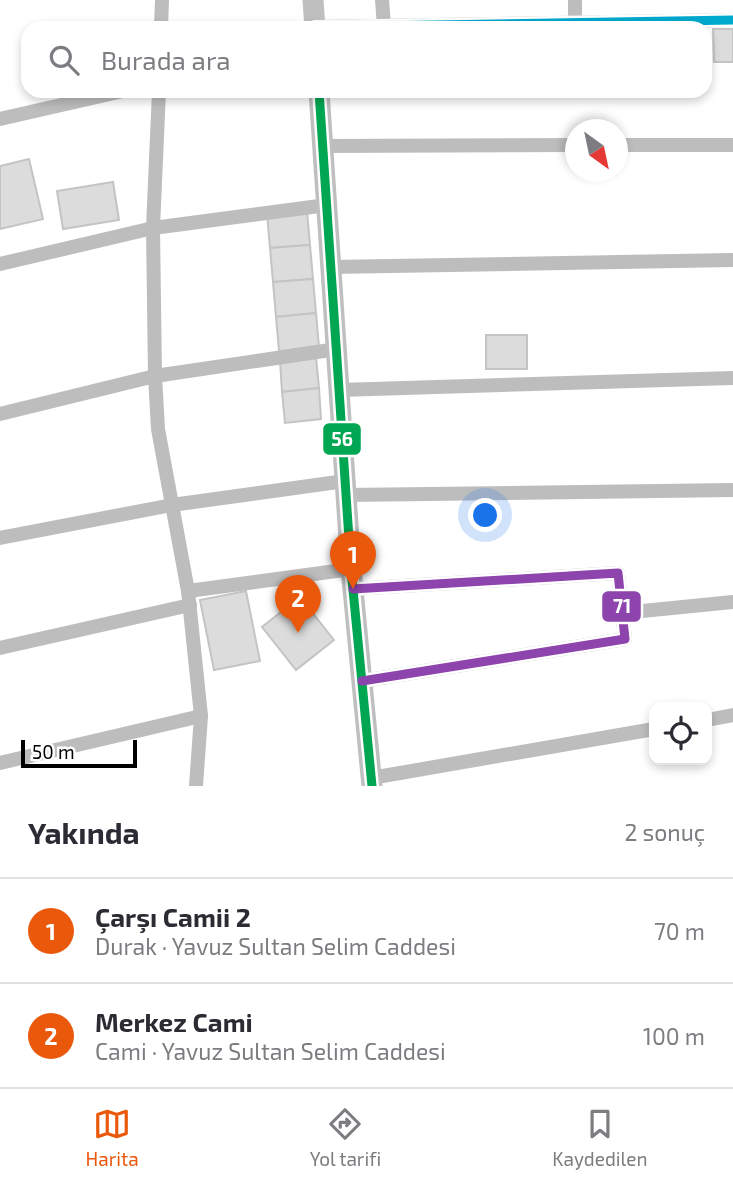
<!DOCTYPE html>
<html lang="tr">
<head>
<meta charset="utf-8">
<style>
	body { margin:0; font-family:"Exo 2",sans-serif; background:#f2f2f3; color:#2b2b33 }
	.controls { position:absolute; right:21px; bottom:21px; display:grid; overflow:hidden; border-radius:14px; box-shadow:0 4px 10px #0003 }
	.controls button { width:63px; height:63px; display:grid; place-items:center; padding:0; border:0; border-bottom:2px solid #e1e1e2; background:#fff; color:#2b2b33; font:35px sans-serif }
	.compass { position:absolute; left:565px; top:119px; width:63px; height:63px; border-radius:50%; background:#fff; box-shadow:0 4px 10px #0003; rotate:147deg }
	.scale { position:absolute; left:21px; bottom:18px; width:116px; box-sizing:border-box; padding-left:7px; border:4px solid #000; border-top:0; font-size:19px; line-height:24px; white-space:nowrap; color:#000; -webkit-text-stroke:5px #fff; paint-order:stroke }
	.you { position:absolute; left:486px; top:516px; width:24px; height:24px; margin:-18px; border:5px solid #fff; border-radius:50%; background:#1a73e8; box-shadow:0 0 0 10px #1a73e833 }
	.badge { display:grid; place-items:center; width:46px; height:46px; border-radius:50%; background:#ea580c; color:#fff; font-size:23px; font-weight:700 }
	.pin { position:absolute; translate:-50% -58px; filter:drop-shadow(0 2px 4px #0008) }
	.pin::after { content:''; position:absolute; top:37px; width:24px; height:21px; background:inherit; clip-path:polygon(0 0,100% 0,50% 100%) }
	.list { margin:0; padding:0; list-style:none }
	h2 { display:flex; justify-content:space-between; align-items:center; height:91px; margin:0; padding:0 28px; font-size:30px }
	h2 small { font-size:23px; font-weight:400; color:#7c7c81 }
	.list li { display:grid; grid-template-columns:46px 1fr auto; gap:21px; align-items:center; box-sizing:border-box; height:105px; padding:0 28px; border-top:2px solid #e1e1e2 }
	.list b { display:block; font-size:26px; white-space:nowrap }
	.list p { margin:0; font-size:23px; white-space:nowrap; color:#7c7c81 }
	.list em { font-size:23px; font-style:normal; color:#7c7c81 }
	.icon { flex:none; width:38px; height:38px; fill:none; stroke:currentColor; stroke-width:2; stroke-linecap:round; stroke-linejoin:round }
	.map { position:relative; flex:none; width:733px; height:786px; overflow:hidden }
	.search { position:absolute; background:#fff; box-shadow:0 4px 10px #0003; left:21px; right:21px; top:21px; height:77px; display:flex; align-items:center; gap:18px; box-sizing:border-box; padding:0 24px; border-radius:21px; color:#7c7c81; font-size:26px }
	.sheet { height:301px; background:#fff }
	nav { display:flex; justify-content:space-around; align-items:center; box-sizing:border-box; height:98px; border-top:2px solid #e1e1e2; background:#fff; font-size:19px; color:#7c7c81 }
	nav a { display:grid; justify-items:center; gap:4px }
	nav .on { color:#ea580c }
	.map>svg:first-child { display:block }
	.building { fill:#dcdcdc; stroke:#c4c4c4; stroke-width:2 }
	.lines { fill:none; stroke-linecap:round; stroke-linejoin:round }
	.minor { stroke:#bdbdbd; stroke-width:14 }
	.secondary { stroke:#bfbfbf; stroke-width:21 }
	.bus-1-casing { stroke:#fff; stroke-width:14 }
	.bus-2-casing { stroke:#fff; stroke-width:14 }
	.bus-3-casing { stroke:#fff; stroke-width:14 }
	.bus-1 { stroke:#00a9ce; stroke-width:9 }
	.bus-2 { stroke:#00a651; stroke-width:9 }
	.bus-3 { stroke:#8e44ad; stroke-width:9 }
	.line-badge { stroke:#fff; stroke-width:2.5 }
	.badge-label { font-size:19px; text-anchor:middle; font-weight:bold; fill:#fff }
</style>
</head>
<body>
<div class="map">
<svg width="733" height="786" viewBox="0 0 733 786">
	<rect width="100%" height="100%" fill="#fff"/>
	<g class="building">
		<polygon points="713,29 733,29 733,62 714,62"/>
		<polygon points="29,159 43,219 0,229 0,166"/>
		<polygon points="113,182 119,220 63,229 57,191"/>
		<polygon points="307,211 310,245 270,248 267,214"/>
		<polygon points="310,245 313,279 273,282 270,248"/>
		<polygon points="313,279 316,313 276,317 273,282"/>
		<polygon points="316,313 319,347 279,351 276,317"/>
		<rect x="486" y="335" width="41" height="34"/>
		<polygon points="316,357 319,388 282,392 280,361"/>
		<polygon points="319,388 321,419 285,423 282,392"/>
		<polygon points="246,591 260,661 214,670 200,600"/>
		<polygon points="300,597 334,640 296,670 262,627"/>
	</g>
	<g class="lines">
		<g class="minor">
			<polyline points="382,0 384,26"/>
			<polyline points="575,0 575,22"/>
			<polyline points="315,27 733,20"/>
			<polyline points="161,28 162,0"/>
			<polyline points="159,91 153,228 155,376 158,429 188,591 201,716 196,786"/>
			<polyline points="0,119 123,91"/>
			<polyline points="618,145 733,145"/>
			<polyline points="323,146 576,145"/>
			<polyline points="0,264 153,228 327,205"/>
			<polyline points="331,267 733,260"/>
			<polyline points="339,390 733,378"/>
			<polyline points="0,414 155,376 337,349"/>
			<polyline points="346,495 733,490"/>
			<polyline points="0,538 172,505 345,481"/>
			<polyline points="353,589 618,573 625,639 362,681"/>
			<polyline points="188,591 351,569"/>
			<polyline points="622,613 733,602"/>
			<polyline points="0,648 190,605"/>
			<polyline points="707,720 733,715"/>
			<polyline points="0,763 201,716"/>
			<polyline points="371,778 654,729"/>
		</g>
		<g class="secondary">
			<polyline points="313,0 315,28"/>
			<polyline points="319,91 351,569 372,786"/>
		</g>
		<defs>
			<polyline id="bus-1" points="315,27 733,20"/>
			<polyline id="bus-2" points="319,91 351,569 372,786"/>
			<polyline id="bus-3" points="353,589 618,573 625,639 362,681"/>
		</defs>
		<use href="#bus-1" class="bus-1-casing"/>
		<use href="#bus-2" class="bus-2-casing"/>
		<use href="#bus-3" class="bus-3-casing"/>
		<use href="#bus-1" class="bus-1"/>
		<use href="#bus-2" class="bus-2"/>
		<use href="#bus-3" class="bus-3"/>
	</g>
	<g class="line-badge">
		<rect x="322" y="422" width="40" height="34" rx="7" fill="#00a651"/>
		<rect x="601" y="590" width="41" height="33" rx="7" fill="#8e44ad"/>
	</g>
	<g class="badge-label">
		<text x="342" y="446">56</text>
		<text x="622" y="613">71</text>
	</g>
</svg>
<div class="controls">
<button><svg class="icon" aria-label="locate" viewBox="0 0 24 24"><circle cx="12" cy="12" r="6"/><path d="M12 2v4M12 18v4M2 12h4M18 12h4"/></svg></button>
</div>
<svg class="compass" viewBox="-18 -18 36 36"><path d="M0-13l5 13h-10z" fill="#e53935"/><path d="M0 13l5-13h-10z" fill="#7c7c81"/></svg>
<div class="scale">50 m</div>
<div class="you"></div>
<div class="pin badge" style="left:353px;top:589px">1</div>
<div class="pin badge" style="left:298px;top:633px">2</div>
<div class="search"><svg class="icon" aria-label="search" viewBox="0 0 24 24"><circle cx="10" cy="10" r="6"/><path d="M15 15l6 6"/></svg>Burada ara</div>
</div>
<section class="sheet">
<h2>Yakında<small>2 sonuç</small></h2>
<ul class="list">
<li><span class="badge">1</span><div><b>Çarşı Camii 2</b><p>Durak · Yavuz Sultan Selim Caddesi</p></div><em>70 m</em></li>
<li><span class="badge">2</span><div><b>Merkez Cami</b><p>Cami · Yavuz Sultan Selim Caddesi</p></div><em>100 m</em></li>
</ul>
</section>
<nav>
<a class="on"><svg class="icon" aria-label="map" viewBox="0 0 24 24"><path d="M3 6l6-2 6 2 6-2v14l-6 2-6-2-6 2zM9 4v14M15 6v14"/></svg>Harita</a>
<a><svg class="icon" aria-label="directions" viewBox="0 0 24 24"><path d="M12 3l9 9-9 9-9-9zM9 14v-3h6M13 9l2 2-2 2"/></svg>Yol tarifi</a>
<a><svg class="icon" aria-label="saved" viewBox="0 0 24 24"><path d="M7 4h10v16l-5-4-5 4z"/></svg>Kaydedilen</a>
</nav>
</body>
</html>
